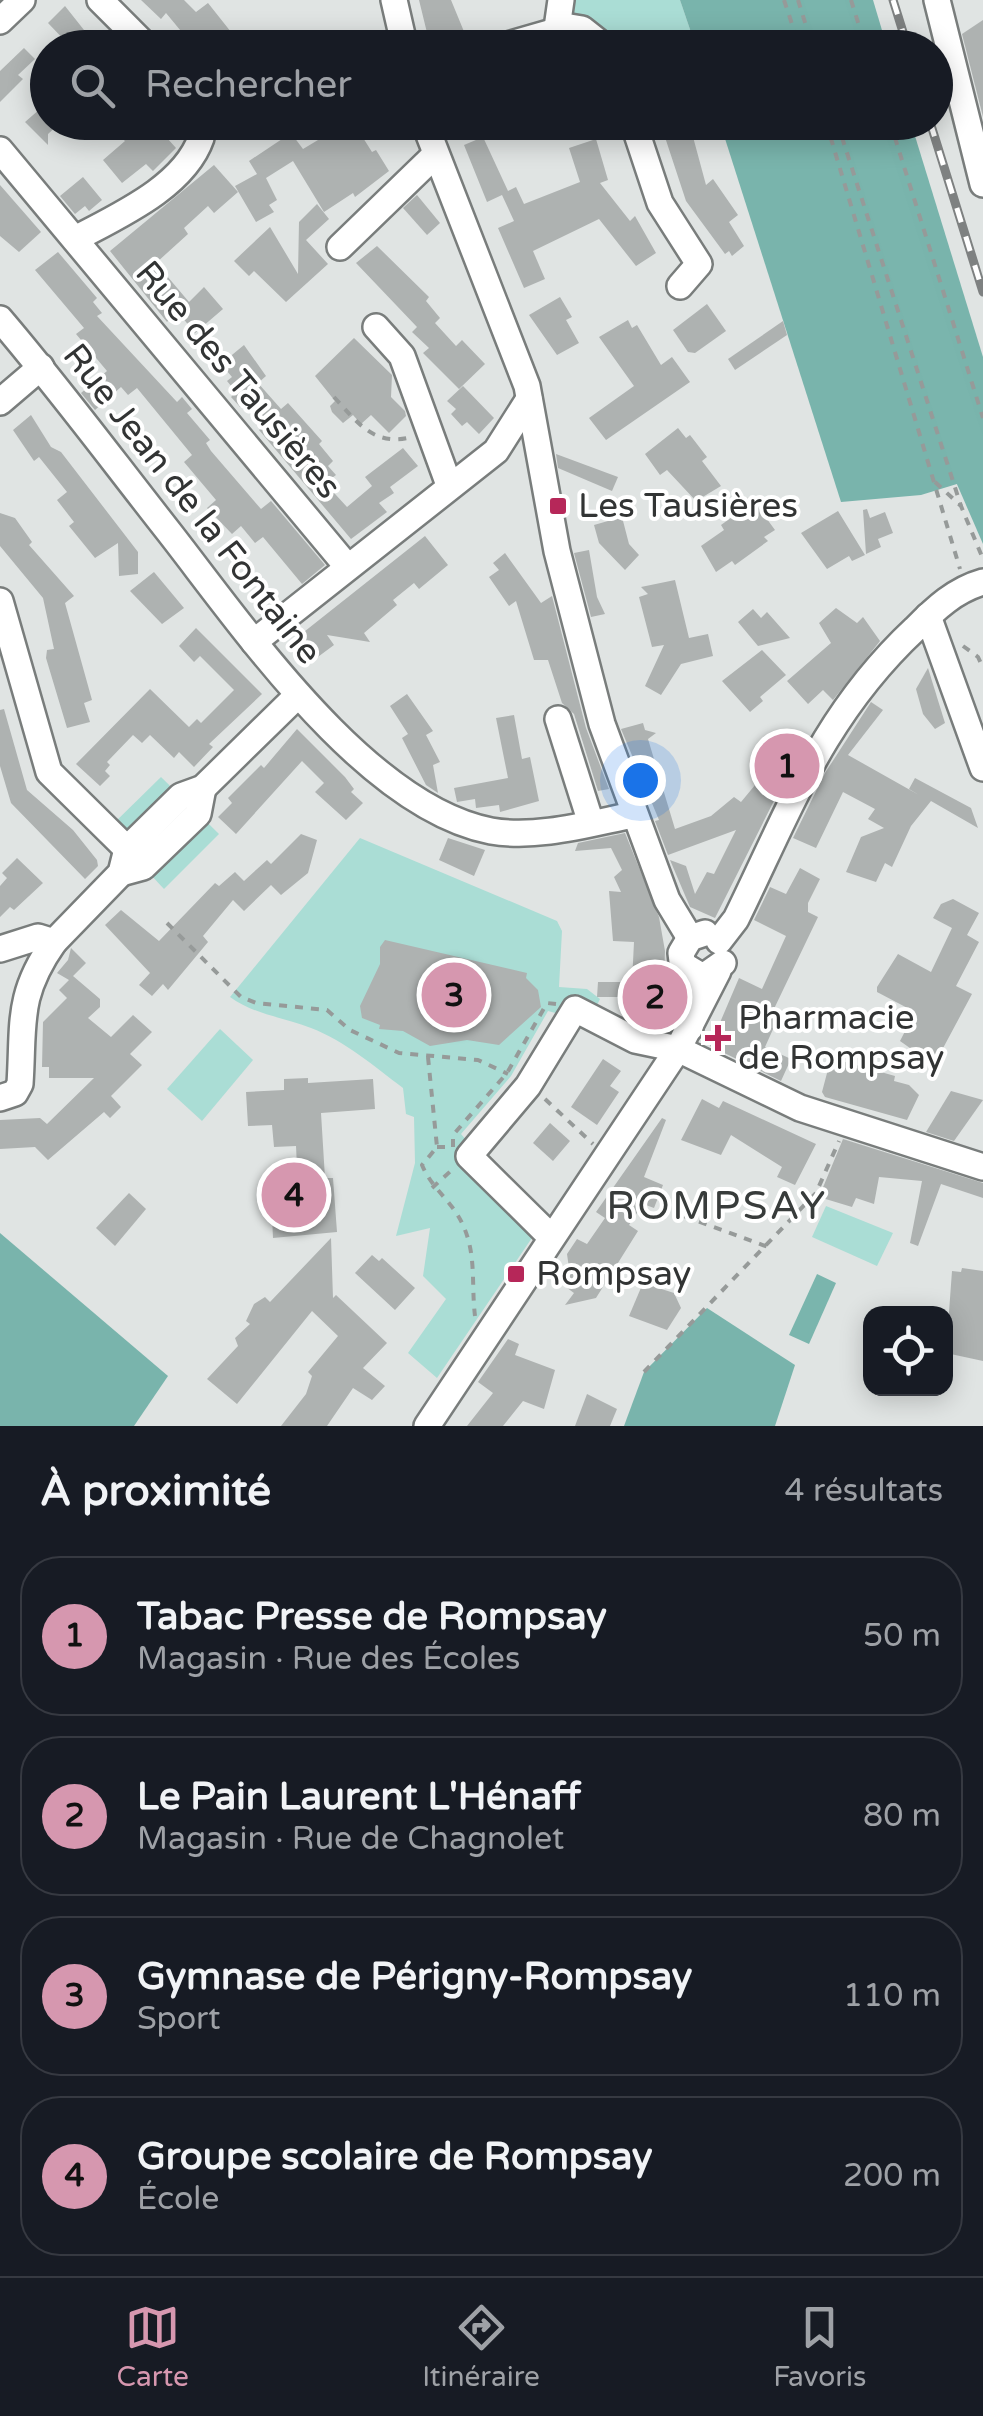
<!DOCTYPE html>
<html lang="fr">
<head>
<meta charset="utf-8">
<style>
	body { margin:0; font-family:"Varela Round",sans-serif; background:#242831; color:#f1f3f6 }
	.controls { position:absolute; right:30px; bottom:30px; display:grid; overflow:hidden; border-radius:20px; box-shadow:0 5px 25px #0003 }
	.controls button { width:90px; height:90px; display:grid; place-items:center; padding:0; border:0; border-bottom:2px solid #363941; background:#171b24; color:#f1f3f6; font:50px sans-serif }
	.you { position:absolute; left:640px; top:780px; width:35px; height:35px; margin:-25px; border:8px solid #fff; border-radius:50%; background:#1a73e8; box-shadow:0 0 0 15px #1a73e833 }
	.badge { display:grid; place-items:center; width:65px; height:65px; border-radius:50%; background:#d697af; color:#111; font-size:32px; font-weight:700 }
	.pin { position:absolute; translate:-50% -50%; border:5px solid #fff; box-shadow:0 2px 10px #0006 }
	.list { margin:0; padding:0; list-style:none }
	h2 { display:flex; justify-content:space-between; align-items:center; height:130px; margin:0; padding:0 40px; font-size:42px }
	h2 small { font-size:32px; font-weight:400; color:#9ea1a6 }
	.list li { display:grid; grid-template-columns:65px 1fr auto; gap:30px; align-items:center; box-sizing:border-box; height:160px; margin:0 20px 20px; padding:0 20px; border:2px solid #363941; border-radius:40px }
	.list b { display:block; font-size:38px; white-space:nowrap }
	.list p { margin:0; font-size:32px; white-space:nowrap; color:#9ea1a6 }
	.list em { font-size:32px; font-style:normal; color:#9ea1a6 }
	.icon { flex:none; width:55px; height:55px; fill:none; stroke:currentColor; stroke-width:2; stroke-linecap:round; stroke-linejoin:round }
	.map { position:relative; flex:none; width:983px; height:1426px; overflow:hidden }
	.search { position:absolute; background:#171b24; box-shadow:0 5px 25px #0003; left:30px; right:30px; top:30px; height:110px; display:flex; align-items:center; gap:25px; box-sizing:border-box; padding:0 35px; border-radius:55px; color:#9ea1a6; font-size:38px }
	.sheet { height:850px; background:#171b24 }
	nav { display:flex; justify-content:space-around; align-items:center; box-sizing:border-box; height:140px; border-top:2px solid #363941; background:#171b24; font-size:28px; color:#9ea1a6 }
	nav a { display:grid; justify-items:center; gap:5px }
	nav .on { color:#d697af }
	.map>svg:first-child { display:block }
	.green { fill:#aaddd5 }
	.forest { fill:#79b4ac }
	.water { fill:#7ab5ad }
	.building { fill:#aeb2b1 }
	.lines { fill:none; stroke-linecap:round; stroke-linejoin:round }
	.minor-casing { stroke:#797d7c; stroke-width:30 }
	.path { stroke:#969a99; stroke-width:4; stroke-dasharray:8 8; stroke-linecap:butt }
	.minor { stroke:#fff; stroke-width:25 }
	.rail-casing { stroke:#7e8181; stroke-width:9 }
	.rail { stroke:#fff; stroke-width:5; stroke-dasharray:15; stroke-linecap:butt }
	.poi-dot { fill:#b62759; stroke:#fff; stroke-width:4 }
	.labels { text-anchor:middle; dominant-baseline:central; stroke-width:8; stroke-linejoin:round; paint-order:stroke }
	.street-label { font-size:35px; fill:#323434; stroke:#fff }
	.poi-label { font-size:35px; fill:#323434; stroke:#fff; text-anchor:start }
	.quarter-label { font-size:40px; letter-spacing:2.5px; fill:#383c3b; stroke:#fff }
</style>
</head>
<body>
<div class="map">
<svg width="983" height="1426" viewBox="0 0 983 1426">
	<rect width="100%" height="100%" fill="#e0e4e3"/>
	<g class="green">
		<polygon points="570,0 680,0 696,47 620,47 603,27 568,19"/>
		<polygon points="161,777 219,834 164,889 108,829"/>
		<path d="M360,838L557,921L562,931L559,987L587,989L600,999L594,1011L571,997L563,1015L548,1011L511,1076L461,1134L540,1226L437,1378L408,1353L446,1299L423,1276L430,1228L396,1236L415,1163L414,1117L406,1114L403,1088C374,1066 345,1041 311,1028C283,1017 255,1015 230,997Z"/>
		<polygon points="220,1029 253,1060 202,1121 167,1089"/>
		<polygon points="826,1206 893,1233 877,1266 812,1237"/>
	</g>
	<g class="forest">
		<polygon points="680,0 873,0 887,47 696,47"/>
		<polygon points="720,123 911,123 983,357 983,476 921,495 841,502"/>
		<polygon points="0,1233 168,1376 134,1426 0,1426"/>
		<polygon points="707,1308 795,1365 775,1426 624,1426 644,1372"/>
	</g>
	<g class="water">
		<polygon points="803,0 845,0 860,47 818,47"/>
		<polygon points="842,123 882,123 983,436 983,544 953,475"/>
		<polygon points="817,1274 836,1283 809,1344 789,1335"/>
	</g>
	<g class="building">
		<polygon points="141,0 184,0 196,12 208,3 231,32 217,42 222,48 195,48 166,13 161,19"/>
		<polygon points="419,0 451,0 465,34 457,36 458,41 430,45"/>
		<polygon points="65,6 84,30 101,48 72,48 48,23"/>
		<polygon points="983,20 983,117 962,34"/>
		<polygon points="24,48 35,59 18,75 23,79 0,102 0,71"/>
		<polygon points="48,102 48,122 61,122 48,134 48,145 25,122"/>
		<polygon points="121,122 160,122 171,134 167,138 176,148 153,171 146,164 122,183 103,160 125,141 113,130"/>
		<polygon points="348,122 353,122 372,152 376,150 389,171 355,197 353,193 324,212 293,161 266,178 277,200 269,205 274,212 256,222 235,186 257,174 249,161 291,133 303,149"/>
		<polygon points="660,122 689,122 706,185 713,179 738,215 729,222 744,246 732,256 729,251 725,254 686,201"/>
		<polygon points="483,137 508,191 516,187 524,204 580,182 569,148 596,139 608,180 600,183 630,221 635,216 656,253 636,266 599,219 533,251 545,279 524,288 498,228 514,221 502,195 487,202 464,145"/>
		<polygon points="214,165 238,192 214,213 208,206 184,228 188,234 156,263 189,302 204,287 223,309 195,333 177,311 167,322 110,251"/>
		<polygon points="83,177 102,200 89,211 85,206 75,214 60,196"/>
		<polygon points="0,185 41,232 19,252 0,236"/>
		<polygon points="417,195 440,223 427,235 403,208"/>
		<polygon points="317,204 329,219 306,240 328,264 286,302 254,271 249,276 234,261 270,227 298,274 299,222"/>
		<polygon points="377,246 429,297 426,301 440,318 435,323 456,346 462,340 485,364 459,389 423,353 429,348 412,332 417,327 356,263"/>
		<polygon points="58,252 97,298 93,302 102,313 97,316 177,402 182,397 192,409 187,413 210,440 206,443 211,451 261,509 271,501 325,565 302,584 263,537 255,543 241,526 232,534 207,508 216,500 184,462 192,455 137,388 128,395 121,387 95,410 81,393 107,371 76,334 84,328 35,270"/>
		<polygon points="560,297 572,317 566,320 579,343 557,355 529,315"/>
		<polygon points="707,304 726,331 695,353 688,352 673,330"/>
		<polygon points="628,320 632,328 637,325 661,365 672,357 690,382 606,440 589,418 634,386 599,337"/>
		<polygon points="783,321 787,335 735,370 728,359"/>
		<polygon points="354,338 392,375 391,397 405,411 406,416 389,433 371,415 361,424 353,415 343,423 332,412 330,406 335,401 315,376"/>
		<polygon points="244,345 266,376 258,383 281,409 288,403 322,441 319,444 333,461 328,466 336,475 325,483 347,507 372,486 365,477 403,448 418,466 390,487 394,493 379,503 387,512 351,539 259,430 264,425 245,403 240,407 231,397 236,392 227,381 232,377 221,364"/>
		<polygon points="463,386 494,418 479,434 467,422 462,426 451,414 456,409 447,401"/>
		<polygon points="31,415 51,447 61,452 138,552 138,574 119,576 118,543 95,558 69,526 74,522 57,500 67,492 39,457 34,461 13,430"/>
		<polygon points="678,428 686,438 690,435 707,457 702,461 721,486 696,501 667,470 660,475 645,454"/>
		<polygon points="556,454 618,477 612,491 558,468"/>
		<polygon points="750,496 775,530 764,537 768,541 735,565 732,561 716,572 701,546 724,530 721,525 732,517 729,512"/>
		<polygon points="867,509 870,518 885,512 893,533 878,539 881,547 866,554 863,510"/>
		<polygon points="838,511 865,555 852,561 849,556 827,569 801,533"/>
		<polygon points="0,513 15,518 32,542 29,545 74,596 65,603 92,700 84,703 90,722 67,728 46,658 47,650 54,649 43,598 0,546"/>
		<polygon points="622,517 629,544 639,555 625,570 599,543 594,525"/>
		<polygon points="425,536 448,565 419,589 414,583 393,600 397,605 364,633 370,642 327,635 334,645 307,665 290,643"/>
		<polygon points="589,550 597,597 605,614 591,617 574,553"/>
		<polygon points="505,553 541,603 552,596 586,728 609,789 598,791 574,714 562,703 548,660 534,660 516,601 509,606 489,577 499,570 493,563"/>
		<polygon points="154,572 184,608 162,624 130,591"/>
		<polygon points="675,580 689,638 708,634 713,656 681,664 661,695 645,686 664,645 652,647 639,597 648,594 641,587"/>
		<polygon points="836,608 857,623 863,617 880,641 833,700 823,690 808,704 787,681 831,643 819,623"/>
		<polygon points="753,609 761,618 767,612 790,638 758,646 738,622"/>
		<polygon points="196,628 262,694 209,744 213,747 194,767 179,752 174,758 150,735 142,743 133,735 107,762 110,765 105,771 110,776 100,786 76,764 150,689 189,727 197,719 201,723 234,690 200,656 194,662 179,646"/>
		<polygon points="762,650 786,675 760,697 763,701 750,712 722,681"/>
		<polygon points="928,668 945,723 935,729 923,714 916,689"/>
		<polygon points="407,694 433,731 426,735 440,762 433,765 438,793 426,785 402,738 408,734 390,706"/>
		<polygon points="871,702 883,710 848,755 919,795 909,789 915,778 971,808 978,828 931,801 911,826 892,867 885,863 876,882 846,872 861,837 884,828 868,819 875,809 843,792 816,848 793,838 825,773"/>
		<polygon points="4,709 27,790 73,830 97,860 98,866 85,879 11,803 0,766 0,710"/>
		<polygon points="514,715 522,759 530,757 539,801 500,812 499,805 476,808 475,799 457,802 454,788 508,778 496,718"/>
		<polygon points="643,723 645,730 656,733 648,739 675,829 711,816 734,797 741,802 765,773 753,756 775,738 793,763 715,918 690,907 670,860 686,866 695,894 707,872 714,874 736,830 668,855 655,821 659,820 621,729"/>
		<polygon points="297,729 345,777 354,789 351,792 363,803 346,820 315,792 324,783 302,761 236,834 218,817 232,803 228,798 261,765 264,768"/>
		<polygon points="625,833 659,917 665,951 662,1029 630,1019 631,997 597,997 598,982 632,982 634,942 613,941 609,891 621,892 614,877 622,870 611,848 575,851 578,843"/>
		<polygon points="301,834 317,840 308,873 281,895 271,885 244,911 233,900 203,936 208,942 168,990 163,984 152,996 139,985 150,973 105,925 121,910 159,941 215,883 219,886 235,872 244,881 267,860 271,864"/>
		<polygon points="448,838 485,850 474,876 439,860"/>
		<polygon points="17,858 43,883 14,910 10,907 0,917 0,886 7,878 2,873"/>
		<polygon points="800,868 820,879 808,903 808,912 818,917 772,1013 779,1016 765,1047 791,1059 781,1081 710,1046 739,978 762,989 786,936 754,920 770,887 786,894"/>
		<polygon points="953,899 979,913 967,935 979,942 956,986 972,994 934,1065 900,1041 915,1012 877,992 877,987 898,954 931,972 952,928 933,918 941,904"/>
		<polygon points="385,940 527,973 526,978 538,990 541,1007 499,1045 467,1040 430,1046 403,1031 379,1029 380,1025 362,1018 360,1006 380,964 380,947"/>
		<polygon points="71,948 86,963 73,976 100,999 100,1007 88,1018 111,1037 133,1015 152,1032 130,1054 142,1065 111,1096 121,1107 110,1118 104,1112 48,1160 35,1147 0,1149 0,1120 40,1118 47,1124 94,1078 49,1078 49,1067 42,1067 43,1022 67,998 59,990 69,980 57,973 68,960"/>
		<polygon points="831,1058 895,1076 894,1081 909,1085 919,1095 907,1120 825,1097 822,1092"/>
		<polygon points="603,1059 621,1071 610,1086 619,1092 597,1125 571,1107"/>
		<polygon points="308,1078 308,1083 373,1079 375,1109 321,1113 325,1178 333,1178 337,1232 273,1238 272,1216 287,1215 286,1187 298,1187 296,1146 274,1147 272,1125 248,1126 246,1092 284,1090 284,1079"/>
		<polygon points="951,1091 983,1100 954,1141 926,1132"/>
		<polygon points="702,1099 719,1108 723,1101 816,1144 795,1185 777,1177 782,1167 731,1135 721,1155 681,1140"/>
		<polygon points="662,1118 666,1120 644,1177 663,1185 654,1208 643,1204 629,1225 638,1231 596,1298 565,1305 574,1293 563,1285 570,1275 567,1254 577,1239 587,1244 605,1218 596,1212"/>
		<polygon points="550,1123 570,1141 553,1161 533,1143"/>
		<polygon points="843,1139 983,1183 983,1198 941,1184 918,1246 910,1243 922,1181 879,1177 874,1204 856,1198 852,1207 819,1197"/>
		<polygon points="129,1193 146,1209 115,1246 96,1228"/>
		<polygon points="331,1238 333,1298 336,1295 387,1343 363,1368 385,1386 372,1400 353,1388 327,1426 281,1426 306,1394 312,1376 308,1372 338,1336 312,1311 237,1404 207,1379 238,1346 235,1338 250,1324 246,1321 254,1304 265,1297 270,1302"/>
		<polygon points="372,1255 379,1261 382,1258 415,1288 395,1310 355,1273"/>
		<polygon points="962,1268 983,1271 983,1361 946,1353 952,1271 961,1272"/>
		<polygon points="643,1283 674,1293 681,1308 667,1330 629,1316"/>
		<polygon points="508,1339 519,1344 515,1355 555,1370 544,1409 523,1401 503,1426 467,1426 493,1393 478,1382"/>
		<polygon points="587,1394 617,1409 610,1426 575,1426"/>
	</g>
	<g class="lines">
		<defs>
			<g id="minor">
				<polyline points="100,0 148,48"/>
				<polyline points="394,0 405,48"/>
				<polyline points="937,0 983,184"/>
				<polyline points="0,21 22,0"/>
				<polyline points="557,28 561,0"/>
				<polyline points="497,48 570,27 582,29 606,48"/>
				<polyline points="424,122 527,386 557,551 602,724 667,900 690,938"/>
				<polyline points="633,122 660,203 699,264 680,286"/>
				<polyline points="0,150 346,565"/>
				<path d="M75,239C118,216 184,187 201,138L197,122"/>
				<polyline points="340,247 435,155"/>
				<path d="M0,319C59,388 113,461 169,532C244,628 366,807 491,831C537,839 588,824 633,815"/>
				<polyline points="376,327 402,356 449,485"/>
				<polyline points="0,402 41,367"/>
				<polyline points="0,601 49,772 127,849"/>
				<polyline points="928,616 983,768"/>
				<polyline points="254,642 496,451 529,399"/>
				<polyline points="558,719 591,823"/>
				<polyline points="121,873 143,867 198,814 203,788"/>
				<path d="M719,941L736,919C790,809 823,715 915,629C936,608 955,590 983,582"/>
				<polyline points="0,949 38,937 54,942 121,873 127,849 181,796 203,788 298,695"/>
				<polyline points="683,965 703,977 723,963"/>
				<polyline points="690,1028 681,953 690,938 705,933"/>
				<path d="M0,1098L15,1093L20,1084C24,1024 16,996 54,942"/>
				<polyline points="551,1237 469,1156 528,1086 575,1009 635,1040 678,1049 800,1108 983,1167"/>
				<polyline points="427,1426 678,1049 718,971"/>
			</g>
		</defs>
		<use href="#minor" class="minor-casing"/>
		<g class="path">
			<polyline points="784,0 800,48"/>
			<polyline points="798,0 813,48"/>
			<polyline points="851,0 866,48"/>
			<polyline points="826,122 960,569"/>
			<polyline points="837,122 961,506"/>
			<polyline points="890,122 983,418"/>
			<path d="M334,397C358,423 374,447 412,437"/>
			<polyline points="935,482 961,506 983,559"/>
			<polyline points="963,646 978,657 983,668"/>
			<polyline points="167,923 241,997 256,1003 327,1010 350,1030 399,1053 478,1060 508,1074"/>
			<path d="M428,1057L437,1147L422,1165C432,1189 451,1200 462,1223C477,1254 471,1283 475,1316"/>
			<polyline points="545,1099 593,1144"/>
			<polyline points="437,1147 453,1147 453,1135 507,1073 547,1003 556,1004"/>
			<polyline points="432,1188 454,1168"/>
			<polyline points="684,1216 768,1247"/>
			<polyline points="644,1372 816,1193 839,1141"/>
		</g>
		<use href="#minor" class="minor"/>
		<defs>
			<g id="rail">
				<polyline points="893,0 908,48"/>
				<polyline points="930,122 983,292"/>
			</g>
		</defs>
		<use href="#rail" class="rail-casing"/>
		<use href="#rail" class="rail"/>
	</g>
	<g class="poi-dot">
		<rect x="548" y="496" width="20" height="20" rx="5"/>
		<path d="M713 1023h10v10h10v10h-10v10h-10v-10h-10v-10h10z"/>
		<rect x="506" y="1264" width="20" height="20" rx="5"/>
	</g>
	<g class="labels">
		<g class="street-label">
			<text transform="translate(238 380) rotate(50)">Rue des Tausières</text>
			<text transform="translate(192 504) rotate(52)">Rue Jean de la Fontaine</text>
		</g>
		<g class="poi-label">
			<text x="578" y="506">Les Tausières</text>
			<text x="738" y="1018">Pharmacie<tspan x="738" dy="40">de Rompsay</tspan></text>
			<text x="536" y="1274">Rompsay</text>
		</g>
		<g class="quarter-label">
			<text x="717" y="1206">ROMPSAY</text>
		</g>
	</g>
</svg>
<div class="controls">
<button><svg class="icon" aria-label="locate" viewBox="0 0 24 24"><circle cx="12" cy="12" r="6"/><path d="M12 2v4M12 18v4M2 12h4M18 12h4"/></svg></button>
</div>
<div class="you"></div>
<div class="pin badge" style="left:787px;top:766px">1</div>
<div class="pin badge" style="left:655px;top:997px">2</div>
<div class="pin badge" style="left:454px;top:995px">3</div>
<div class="pin badge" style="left:294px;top:1195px">4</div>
<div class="search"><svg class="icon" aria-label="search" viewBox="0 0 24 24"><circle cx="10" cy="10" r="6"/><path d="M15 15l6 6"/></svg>Rechercher</div>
</div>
<section class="sheet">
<h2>À proximité<small>4 résultats</small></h2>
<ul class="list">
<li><span class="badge">1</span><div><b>Tabac Presse de Rompsay</b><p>Magasin · Rue des Écoles</p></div><em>50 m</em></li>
<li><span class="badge">2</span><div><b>Le Pain Laurent L'Hénaff</b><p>Magasin · Rue de Chagnolet</p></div><em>80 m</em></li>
<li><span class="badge">3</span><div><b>Gymnase de Périgny-Rompsay</b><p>Sport</p></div><em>110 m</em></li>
<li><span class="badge">4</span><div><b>Groupe scolaire de Rompsay</b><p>École</p></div><em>200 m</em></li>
</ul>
</section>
<nav>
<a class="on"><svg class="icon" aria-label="map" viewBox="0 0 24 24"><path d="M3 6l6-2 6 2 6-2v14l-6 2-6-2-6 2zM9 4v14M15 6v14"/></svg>Carte</a>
<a><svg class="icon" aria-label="directions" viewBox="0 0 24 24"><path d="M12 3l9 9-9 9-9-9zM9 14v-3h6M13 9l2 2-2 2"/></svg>Itinéraire</a>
<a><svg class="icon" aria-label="saved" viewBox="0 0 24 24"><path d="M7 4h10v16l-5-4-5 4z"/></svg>Favoris</a>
</nav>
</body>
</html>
